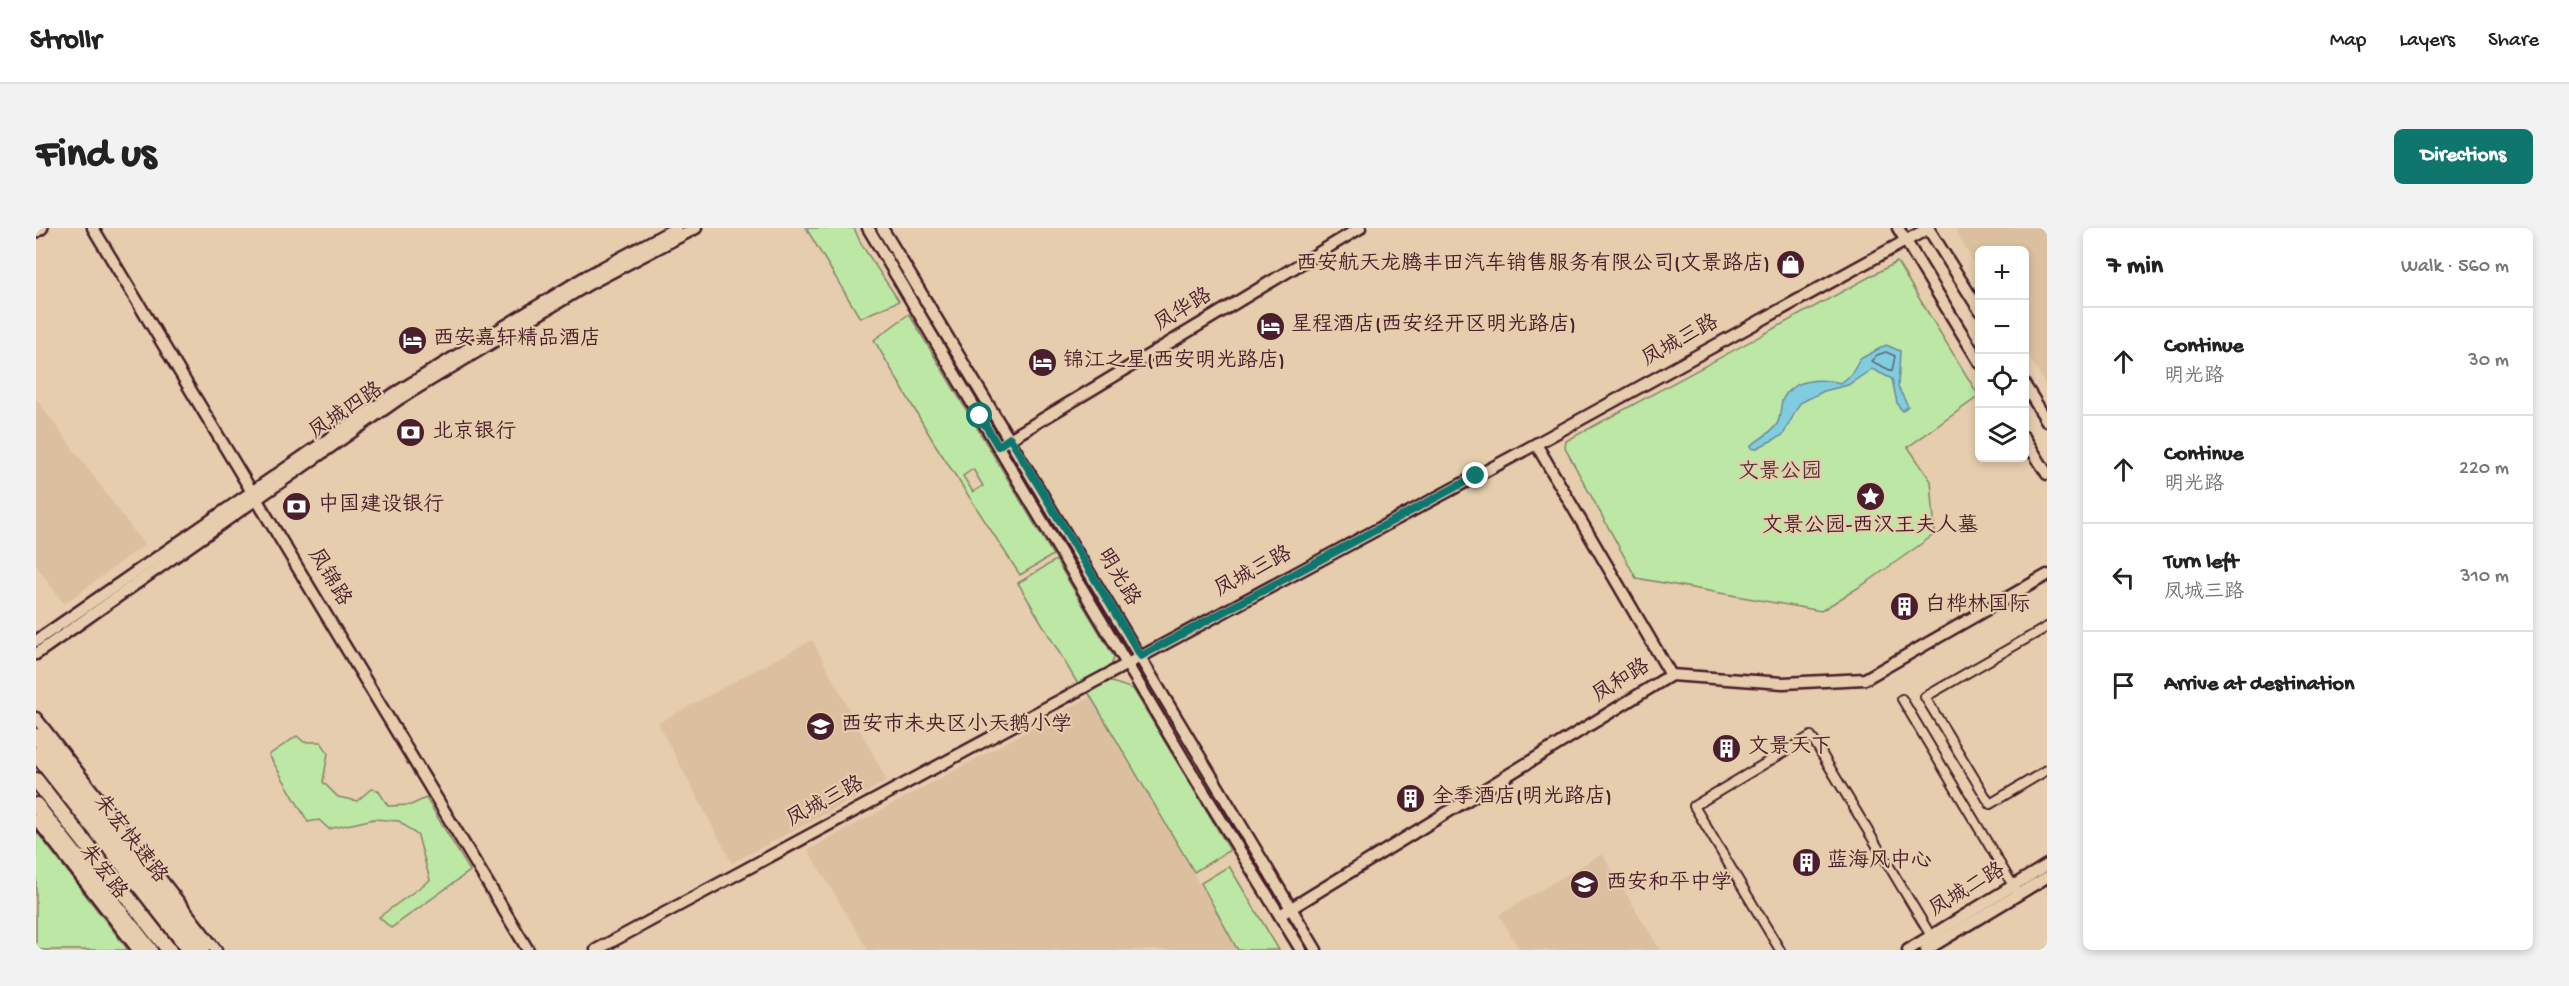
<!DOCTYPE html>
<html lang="en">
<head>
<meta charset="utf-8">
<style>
	body { margin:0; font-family:"Gochi Hand","LXGW WenKai TC",sans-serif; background:#f2f2f2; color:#222 }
	.controls { position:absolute; right:18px; top:18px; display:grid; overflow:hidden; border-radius:9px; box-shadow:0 3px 9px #0003 }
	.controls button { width:54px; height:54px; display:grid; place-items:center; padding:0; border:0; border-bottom:2px solid #e0e0e0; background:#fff; color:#222; font:30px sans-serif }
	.stop { position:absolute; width:18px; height:18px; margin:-14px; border:4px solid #0f766e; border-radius:50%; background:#fff }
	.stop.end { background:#0f766e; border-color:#fff; box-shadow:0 2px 6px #0008 }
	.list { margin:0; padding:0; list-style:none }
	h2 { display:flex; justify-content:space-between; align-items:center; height:78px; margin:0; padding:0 24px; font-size:26px }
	h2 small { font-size:20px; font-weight:400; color:#767676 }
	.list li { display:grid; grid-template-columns:39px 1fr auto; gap:18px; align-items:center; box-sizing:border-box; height:108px; padding:0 24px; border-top:2px solid #e0e0e0 }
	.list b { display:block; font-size:22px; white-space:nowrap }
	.list p { margin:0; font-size:20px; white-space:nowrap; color:#767676 }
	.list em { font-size:20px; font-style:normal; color:#767676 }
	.icon { flex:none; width:33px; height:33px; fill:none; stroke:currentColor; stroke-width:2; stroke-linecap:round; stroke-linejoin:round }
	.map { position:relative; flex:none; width:2011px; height:722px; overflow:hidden; border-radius:9px }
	header { display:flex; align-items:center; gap:36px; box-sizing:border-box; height:84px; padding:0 30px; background:#fff; border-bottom:2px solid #e0e0e0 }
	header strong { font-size:28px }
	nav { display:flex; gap:33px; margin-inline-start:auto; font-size:21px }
	.intro { display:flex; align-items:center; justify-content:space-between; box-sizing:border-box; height:144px; padding:0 36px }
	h1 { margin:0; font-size:42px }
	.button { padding:15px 27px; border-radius:9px; background:#0f766e; color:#fff; font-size:21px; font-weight:700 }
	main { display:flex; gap:36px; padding:0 36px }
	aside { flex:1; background:#fff; border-radius:9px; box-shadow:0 3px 9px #0003 }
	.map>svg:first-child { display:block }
	.built { fill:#dbbf9f }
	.green { fill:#bde7a4; stroke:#848368; stroke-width:1.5; fill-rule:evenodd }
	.water { fill:#81cde0; stroke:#6b8798; stroke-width:1.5 }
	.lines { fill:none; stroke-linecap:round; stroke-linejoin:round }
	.shore { stroke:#606573; stroke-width:1.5 }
	.minor-casing { stroke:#4a1f2b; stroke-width:12 }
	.tertiary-casing { stroke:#4a1f2b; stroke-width:15 }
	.secondary-casing { stroke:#4a1f2b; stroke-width:15 }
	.trunk-casing { stroke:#4a1f2b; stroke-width:18 }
	.minor { stroke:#e5cdad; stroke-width:8 }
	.tertiary { stroke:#e5cdad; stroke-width:10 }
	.secondary { stroke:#e5cdad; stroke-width:10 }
	.trunk { stroke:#e5cdad; stroke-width:14 }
	.route { stroke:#0f766e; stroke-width:8 }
	.labels { text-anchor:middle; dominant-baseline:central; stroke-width:4.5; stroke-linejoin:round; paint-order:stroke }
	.poi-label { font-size:21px; fill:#4a1f2b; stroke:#e5cdad; text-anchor:start }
	.street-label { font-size:21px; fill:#4a1f2b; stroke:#e5cdad }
	.park-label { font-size:21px; fill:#563337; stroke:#e5cdad }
</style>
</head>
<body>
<header>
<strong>Strollr</strong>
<nav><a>Map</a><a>Layers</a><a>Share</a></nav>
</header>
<div class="intro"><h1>Find us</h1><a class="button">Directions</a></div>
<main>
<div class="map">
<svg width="2011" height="722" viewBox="0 0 2011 722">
	<rect width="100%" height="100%" fill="#e5cdad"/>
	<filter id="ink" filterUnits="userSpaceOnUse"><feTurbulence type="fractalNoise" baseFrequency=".0167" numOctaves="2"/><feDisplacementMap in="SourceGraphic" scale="12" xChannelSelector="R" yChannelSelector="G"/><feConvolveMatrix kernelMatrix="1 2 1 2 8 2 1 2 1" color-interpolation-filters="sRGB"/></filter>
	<g filter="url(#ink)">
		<g class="built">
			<polygon points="1926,0 2011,0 2011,160 1989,121 1988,22 1944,22 1943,44 1920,3"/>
			<polygon points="0,171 108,317 28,376 0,337"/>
			<polygon points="776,412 851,553 696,635 622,495"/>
			<polygon points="1054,469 1202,722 832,722 772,622"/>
			<polygon points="1566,626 1624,722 1484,722 1463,687"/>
		</g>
		<g class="green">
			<polygon points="770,0 818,0 825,16 863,73 824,90"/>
			<polygon points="1861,34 1943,168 1872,219 1895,253 1899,306 1833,353 1785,383 1600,350 1529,220 1530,213"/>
			<path d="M873,86L1017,327L984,347L897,213L838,112ZM937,241L947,258L937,264L927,248Z"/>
			<polygon points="1020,332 1078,429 1074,441 1043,458 982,355"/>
			<polygon points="1073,453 1097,461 1194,622 1158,644 1052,464"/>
			<polygon points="261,508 268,514 285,514 292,525 287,554 302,569 321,573 335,561 342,562 352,578 375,577 390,570 434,643 355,700 343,689 394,652 382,608 363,593 338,591 293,601 283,592 272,594 233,527"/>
			<polygon points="0,603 92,722 0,722"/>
			<polygon points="1193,638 1243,722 1202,722 1200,719 1165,655"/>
		</g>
		<path class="water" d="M1850,117L1864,123L1862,159L1872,178L1866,183L1861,175L1856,151L1836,141L1812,157L1788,163L1764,175L1747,207L1719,221L1715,220V217C1724,211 1736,204 1741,196C1745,189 1744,180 1746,173C1755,150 1785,150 1805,155L1815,147L1824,131Z"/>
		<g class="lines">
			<polygon class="shore" points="1850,124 1859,128 1856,143 1835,133 1841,127"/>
			<defs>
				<g id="minor">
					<polyline points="2011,399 1889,469 1954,576 2011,542"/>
					<polyline points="1866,471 1979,661"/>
					<polyline points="1744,722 1658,578 1775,508 1895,708"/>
				</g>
				<g id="tertiary">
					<polyline points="57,0 492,722"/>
					<polyline points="1500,216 1635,447"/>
					<polyline points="962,218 1324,0"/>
					<polyline points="0,413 356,167 549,49 640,0"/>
					<polyline points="0,426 363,171 553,56 660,0"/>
					<polyline points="1244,687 1635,447 1747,455 1829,451 2011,347"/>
					<polyline points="560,722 1500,216 1893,0"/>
				</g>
				<g id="secondary">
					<polyline points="832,0 1151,537 1265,722"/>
					<polyline points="846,0 1280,722"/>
					<polyline points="1862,0 1944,135"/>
					<polyline points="1892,0 1944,83"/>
					<polyline points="0,4 6,0"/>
					<polyline points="1988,156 2011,193"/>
					<polyline points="1988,209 2011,246"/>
					<polyline points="0,490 180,722"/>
					<polyline points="0,591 102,722"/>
					<polyline points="1872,722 2011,637"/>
					<polyline points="1890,722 2011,649"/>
				</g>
				<g id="trunk">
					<polyline points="0,508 166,722"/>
					<polyline points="0,526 154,722"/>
					<polyline points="0,552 133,722"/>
					<polyline points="0,577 114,722"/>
				</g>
			</defs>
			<use href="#minor" class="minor-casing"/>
			<use href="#tertiary" class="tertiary-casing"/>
			<use href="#secondary" class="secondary-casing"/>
			<use href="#trunk" class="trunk-casing"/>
			<use href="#minor" class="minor"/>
			<use href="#tertiary" class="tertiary"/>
			<use href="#secondary" class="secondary"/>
			<use href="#trunk" class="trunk"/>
		</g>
	</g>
	<g class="lines" filter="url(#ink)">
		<polyline class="route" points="944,188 962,218 974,210 1105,428 1440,248"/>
	</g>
	<defs>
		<symbol id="shop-disc" viewBox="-11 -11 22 22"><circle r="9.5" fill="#4a1f2b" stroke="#e5cdad"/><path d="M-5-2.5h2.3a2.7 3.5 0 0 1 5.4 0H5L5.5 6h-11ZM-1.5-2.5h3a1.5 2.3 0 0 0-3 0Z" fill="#fff"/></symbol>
		<symbol id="hotel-disc" viewBox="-11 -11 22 22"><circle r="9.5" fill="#4a1f2b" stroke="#e5cdad"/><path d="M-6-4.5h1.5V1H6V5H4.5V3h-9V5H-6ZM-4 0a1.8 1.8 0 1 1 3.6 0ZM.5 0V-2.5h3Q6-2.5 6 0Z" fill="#fff"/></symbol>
		<symbol id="bank-disc" viewBox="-11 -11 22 22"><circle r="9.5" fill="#4a1f2b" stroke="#e5cdad"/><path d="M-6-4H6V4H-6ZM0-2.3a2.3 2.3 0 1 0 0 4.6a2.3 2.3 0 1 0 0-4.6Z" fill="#fff"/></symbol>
		<symbol id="sight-disc" viewBox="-11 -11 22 22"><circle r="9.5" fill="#4a1f2b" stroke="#e5cdad"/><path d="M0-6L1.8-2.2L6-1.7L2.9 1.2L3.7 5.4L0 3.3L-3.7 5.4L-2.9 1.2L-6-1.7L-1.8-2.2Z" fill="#fff"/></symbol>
		<symbol id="building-disc" viewBox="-11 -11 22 22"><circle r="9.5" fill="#4a1f2b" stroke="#e5cdad"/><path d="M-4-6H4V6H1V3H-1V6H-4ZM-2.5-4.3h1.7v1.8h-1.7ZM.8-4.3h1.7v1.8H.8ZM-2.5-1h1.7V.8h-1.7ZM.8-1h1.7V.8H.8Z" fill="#fff"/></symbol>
		<symbol id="school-disc" viewBox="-11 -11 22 22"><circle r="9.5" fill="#4a1f2b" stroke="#e5cdad"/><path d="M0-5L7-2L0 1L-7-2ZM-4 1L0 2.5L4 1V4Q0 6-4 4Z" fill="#fff"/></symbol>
	</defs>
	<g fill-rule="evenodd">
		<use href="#shop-disc" x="1738" y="20" width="33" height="33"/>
		<use href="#hotel-disc" x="1218" y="82" width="33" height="33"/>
		<use href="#hotel-disc" x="360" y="96" width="33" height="33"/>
		<use href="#hotel-disc" x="990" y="118" width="33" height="33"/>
		<use href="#bank-disc" x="358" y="188" width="33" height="33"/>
		<use href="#sight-disc" x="1818" y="252" width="33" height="33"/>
		<use href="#bank-disc" x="244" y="262" width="33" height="33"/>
		<use href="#building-disc" x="1852" y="362" width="33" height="33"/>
		<use href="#school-disc" x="768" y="482" width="33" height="33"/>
		<use href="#building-disc" x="1674" y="504" width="33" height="33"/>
		<use href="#building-disc" x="1358" y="554" width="33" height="33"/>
		<use href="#building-disc" x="1754" y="618" width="33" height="33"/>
		<use href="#school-disc" x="1532" y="640" width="33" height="33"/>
	</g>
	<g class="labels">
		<g class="poi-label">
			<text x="1734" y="37" text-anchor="end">西安航天龙腾丰田汽车销售服务有限公司(文景路店)</text>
			<text x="1255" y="98">星程酒店(西安经开区明光路店)</text>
			<text x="397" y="112">西安嘉轩精品酒店</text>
			<text x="1027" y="134">锦江之星(西安明光路店)</text>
			<text x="396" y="205">北京银行</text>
			<text x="282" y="278">中国建设银行</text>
			<text x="1834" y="299" text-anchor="middle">文景公园-西汉王夫人墓</text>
			<text x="1889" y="378">白桦林国际</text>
			<text x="805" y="498">西安市未央区小天鹅小学</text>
			<text x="1712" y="520">文景天下</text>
			<text x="1396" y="570">全季酒店(明光路店)</text>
			<text x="1791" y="634">蓝海风中心</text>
			<text x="1570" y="656">西安和平中学</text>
		</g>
		<g class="street-label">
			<text transform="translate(1148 83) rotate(-31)">凤华路</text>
			<text transform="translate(1645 114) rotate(-29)">凤城三路</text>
			<text transform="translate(311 184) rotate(-34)">凤城四路</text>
			<text transform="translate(1218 345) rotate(-28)">凤城三路</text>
			<text transform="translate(292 350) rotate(59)">凤锦路</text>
			<text transform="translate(1081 350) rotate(59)">明光路</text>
			<text transform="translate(1586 454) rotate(-32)">凤和路</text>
			<text transform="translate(790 575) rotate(-28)">凤城三路</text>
			<text transform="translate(93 612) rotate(52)">朱宏快速路</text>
			<text transform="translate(66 645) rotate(52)">朱宏路</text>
			<text transform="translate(1932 663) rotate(-31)">凤城二路</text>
		</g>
		<g class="park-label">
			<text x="1744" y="245">文景公园</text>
		</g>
	</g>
</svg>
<div class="controls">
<button>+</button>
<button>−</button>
<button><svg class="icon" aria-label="locate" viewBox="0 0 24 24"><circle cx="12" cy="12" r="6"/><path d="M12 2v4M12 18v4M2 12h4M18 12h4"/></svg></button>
<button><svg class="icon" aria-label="layers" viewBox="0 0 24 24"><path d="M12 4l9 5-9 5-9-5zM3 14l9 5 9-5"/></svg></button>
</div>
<div class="stop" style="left:944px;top:188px"></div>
<div class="stop end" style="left:1440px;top:248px"></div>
</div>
<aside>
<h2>7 min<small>Walk · 560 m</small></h2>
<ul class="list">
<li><svg class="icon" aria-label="ahead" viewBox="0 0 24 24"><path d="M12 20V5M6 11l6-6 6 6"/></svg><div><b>Continue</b><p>明光路</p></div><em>30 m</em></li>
<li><svg class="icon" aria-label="ahead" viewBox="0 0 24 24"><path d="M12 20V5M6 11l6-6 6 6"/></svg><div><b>Continue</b><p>明光路</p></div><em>220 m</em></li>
<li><svg class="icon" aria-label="left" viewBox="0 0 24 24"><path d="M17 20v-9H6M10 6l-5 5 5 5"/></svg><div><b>Turn left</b><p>凤城三路</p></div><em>310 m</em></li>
<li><svg class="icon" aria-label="arrive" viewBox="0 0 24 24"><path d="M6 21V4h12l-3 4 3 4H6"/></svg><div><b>Arrive at destination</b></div></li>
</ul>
</aside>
</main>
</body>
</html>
